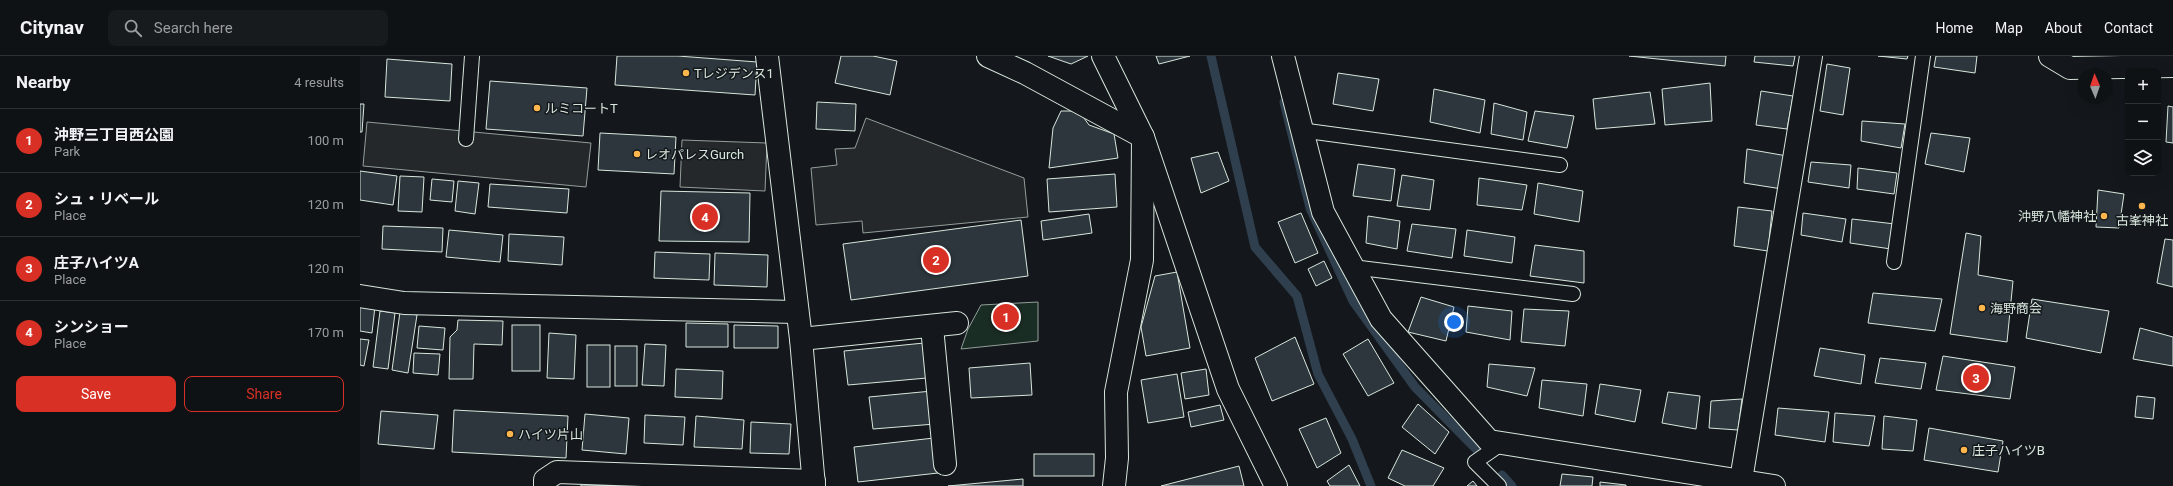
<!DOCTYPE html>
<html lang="en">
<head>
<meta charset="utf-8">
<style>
	body { margin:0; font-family:Roboto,"Noto Sans JP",sans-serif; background:#181b1e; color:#f1f3f6 }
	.controls { position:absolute; right:12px; top:12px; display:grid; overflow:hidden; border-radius:8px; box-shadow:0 4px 16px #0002 }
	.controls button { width:36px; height:36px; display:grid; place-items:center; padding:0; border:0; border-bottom:1px solid #2f3234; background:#0f1215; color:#f1f3f6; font:20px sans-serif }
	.compass { position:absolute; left:1717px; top:12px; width:36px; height:36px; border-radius:50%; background:#0f1215; box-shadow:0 4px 16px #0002; rotate:358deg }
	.you { position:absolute; left:1094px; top:266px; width:14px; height:14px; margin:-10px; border:3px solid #fff; border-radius:50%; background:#1a73e8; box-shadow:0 0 0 6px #1a73e833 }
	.badge { display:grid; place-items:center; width:26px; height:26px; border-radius:50%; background:#d93025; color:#fff; font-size:13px; font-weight:700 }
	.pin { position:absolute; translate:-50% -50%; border:2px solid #fff; box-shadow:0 1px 4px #0006 }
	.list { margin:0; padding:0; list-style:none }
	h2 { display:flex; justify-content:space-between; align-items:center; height:52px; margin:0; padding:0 16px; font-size:17px }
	h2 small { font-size:13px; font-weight:400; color:#9b9ea0 }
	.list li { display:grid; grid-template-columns:26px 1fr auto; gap:12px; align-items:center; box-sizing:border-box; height:64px; padding:0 16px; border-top:1px solid #2f3234 }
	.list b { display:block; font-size:15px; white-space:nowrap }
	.list p { margin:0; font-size:13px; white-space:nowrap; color:#9b9ea0 }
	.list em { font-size:13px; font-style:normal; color:#9b9ea0 }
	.actions { display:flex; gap:8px; padding:12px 16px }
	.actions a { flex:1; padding:9px 0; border:1px solid #d93025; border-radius:8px; text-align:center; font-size:14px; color:#d93025 }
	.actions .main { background:#d93025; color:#fff }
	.icon { flex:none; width:22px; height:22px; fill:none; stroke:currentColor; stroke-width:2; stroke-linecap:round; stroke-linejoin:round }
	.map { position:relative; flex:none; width:1813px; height:430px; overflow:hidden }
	header { display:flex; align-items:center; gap:24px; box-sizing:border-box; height:56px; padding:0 20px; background:#0f1215; border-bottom:1px solid #2f3234 }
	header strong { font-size:19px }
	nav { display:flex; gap:22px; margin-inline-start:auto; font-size:14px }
	.search { width:280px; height:36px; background:#181b1e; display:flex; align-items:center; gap:10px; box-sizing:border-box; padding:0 14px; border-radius:8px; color:#9b9ea0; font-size:15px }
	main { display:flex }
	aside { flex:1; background:#0f1215 }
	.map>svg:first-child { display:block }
	.green { fill:#1a2d24; stroke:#939e99 }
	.parking { fill:#24282b; stroke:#939e99 }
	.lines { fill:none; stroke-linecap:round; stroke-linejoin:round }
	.stream { stroke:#2f3f4d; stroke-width:9 }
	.building { fill:#2c363c; stroke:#d8e6dc }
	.service-casing { stroke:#d8e6dc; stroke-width:16 }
	.minor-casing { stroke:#d8e6dc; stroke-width:24 }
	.service { stroke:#14181c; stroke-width:14 }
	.minor { stroke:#14181c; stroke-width:22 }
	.poi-dot { fill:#ffb74d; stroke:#14181c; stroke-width:1.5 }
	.labels { text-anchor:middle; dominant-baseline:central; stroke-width:3; stroke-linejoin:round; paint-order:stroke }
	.poi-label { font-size:13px; fill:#d8e6dc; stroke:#14181c; text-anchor:start }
</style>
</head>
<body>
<header>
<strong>Citynav</strong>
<div class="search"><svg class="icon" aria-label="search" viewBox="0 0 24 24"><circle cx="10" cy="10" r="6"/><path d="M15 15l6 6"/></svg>Search here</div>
<nav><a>Home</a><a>Map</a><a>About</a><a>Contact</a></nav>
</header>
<main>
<aside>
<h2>Nearby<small>4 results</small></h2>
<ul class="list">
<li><span class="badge">1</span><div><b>沖野三丁目西公園</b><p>Park</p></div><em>100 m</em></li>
<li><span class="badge">2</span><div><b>シュ・リベール</b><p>Place</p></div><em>120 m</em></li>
<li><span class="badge">3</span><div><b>庄子ハイツA</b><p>Place</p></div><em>120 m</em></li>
<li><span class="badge">4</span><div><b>シンショー</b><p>Place</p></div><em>170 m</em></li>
</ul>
<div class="actions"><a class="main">Save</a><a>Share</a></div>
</aside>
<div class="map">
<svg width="1813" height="430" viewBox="0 0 1813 430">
	<rect width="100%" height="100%" fill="#14181c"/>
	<polygon class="green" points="678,246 678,285 601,293 608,273 621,249"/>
	<g class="parking">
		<polygon points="506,62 664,122 668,161 503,177 502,165 456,169 451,112 477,109 475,93 495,92"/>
		<polygon points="7,66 231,87 226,131 3,110"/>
		<polygon points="322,84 407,87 405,135 320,131"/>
	</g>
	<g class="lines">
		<g class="stream">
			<polyline points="851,0 895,191 937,240 958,318 992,383 1011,430"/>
			<polyline points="924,46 950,152 993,245 1055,331 1117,394"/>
			<polyline points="1142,419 1152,430"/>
		</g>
	</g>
	<g class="building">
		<polygon points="257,0 318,0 397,6 395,39 255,29"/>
		<polygon points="481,0 513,0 537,5 530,39 475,27"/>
		<polygon points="688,0 728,0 711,8"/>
		<polygon points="796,0 830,0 799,8"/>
		<polygon points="1269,0 1366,0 1365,10"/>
		<polygon points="1395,0 1435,0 1433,10 1394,6"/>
		<polygon points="1518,0 1548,0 1547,3"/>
		<polygon points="1576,0 1617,0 1615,17 1574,11"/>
		<polygon points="27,3 92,8 90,45 25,41"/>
		<polygon points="1467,8 1490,12 1483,59 1460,55"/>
		<polygon points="978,17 1019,23 1013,55 973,48"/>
		<polygon points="130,25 227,32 223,80 126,73"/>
		<polygon points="1350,27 1352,65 1305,69 1302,33"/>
		<polygon points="1074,33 1125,44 1120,77 1070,66"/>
		<polygon points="1401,35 1433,40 1427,73 1396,69"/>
		<polygon points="1290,36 1295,68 1236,73 1233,43"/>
		<polygon points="457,46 496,48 495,75 456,73"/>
		<polygon points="1134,47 1167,56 1163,84 1131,78"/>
		<polygon points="0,48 4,48 2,76 0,76"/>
		<polygon points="1808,50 1813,51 1813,87 1806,86"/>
		<polygon points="701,55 719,55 729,69 754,78 758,102 689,112 693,72"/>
		<polygon points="1175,55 1214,60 1207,92 1168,85"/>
		<polygon points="1502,65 1545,68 1541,92 1501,85"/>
		<polygon points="240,77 316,81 314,118 238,114"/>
		<polygon points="1571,77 1610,82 1604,116 1565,108"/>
		<polygon points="1387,93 1427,100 1422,133 1384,127"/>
		<polygon points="858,96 869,125 841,137 831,102"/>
		<polygon points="1451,106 1491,109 1489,132 1448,126"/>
		<polygon points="998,108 1035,113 1031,145 993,140"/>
		<polygon points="1498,112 1537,117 1534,138 1497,133"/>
		<polygon points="0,115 37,120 33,149 0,144"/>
		<polygon points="755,118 757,151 689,156 687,123"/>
		<polygon points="1042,119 1074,124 1070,154 1037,150"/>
		<polygon points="40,120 64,121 62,156 38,155"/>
		<polygon points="1119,122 1167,129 1162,154 1117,149"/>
		<polygon points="72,123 94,125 92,146 70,144"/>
		<polygon points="98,125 119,127 115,158 95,155"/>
		<polygon points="1178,127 1223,135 1219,166 1174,158"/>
		<polygon points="130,128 209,133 207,157 128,151"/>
		<polygon points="1738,134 1764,138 1759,172 1736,171"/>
		<polygon points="301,135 390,137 389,186 299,185"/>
		<polygon points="1378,151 1412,155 1408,195 1374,190"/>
		<polygon points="941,157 958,197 935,207 918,166"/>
		<polygon points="1443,157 1486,163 1482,186 1441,179"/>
		<polygon points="729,158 732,177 683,184 681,165"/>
		<polygon points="1008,160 1040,165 1037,193 1006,187"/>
		<polygon points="1492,163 1535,168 1531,193 1490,187"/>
		<polygon points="661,164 668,220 491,244 483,188"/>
		<polygon points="1052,168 1096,173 1092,202 1047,195"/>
		<polygon points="23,170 83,172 82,196 22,193"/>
		<polygon points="89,174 143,179 140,206 86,201"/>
		<polygon points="1107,174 1155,181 1152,207 1104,200"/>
		<polygon points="1606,177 1621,180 1618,219 1653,225 1647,286 1590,278"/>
		<polygon points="149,178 204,181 202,209 148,205"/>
		<polygon points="1805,183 1813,184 1813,231 1797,227"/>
		<polygon points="1175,189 1224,195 1224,227 1170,220"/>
		<polygon points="295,196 350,198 349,224 294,222"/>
		<polygon points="355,197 408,199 407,231 354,229"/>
		<polygon points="964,205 972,222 956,230 948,213"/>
		<polygon points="817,216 830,292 786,300 781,271 795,220"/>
		<polygon points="1513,237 1582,243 1575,275 1508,267"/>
		<polygon points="1061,241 1094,251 1086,285 1048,276"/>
		<polygon points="1672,243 1749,255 1741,297 1666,282"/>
		<polygon points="0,248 15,250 12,277 0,275"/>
		<polygon points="1108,250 1152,255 1150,284 1106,276"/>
		<polygon points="1164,253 1209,255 1205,290 1161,286"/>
		<polygon points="20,255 35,257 28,313 13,311"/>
		<polygon points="40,256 57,259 48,317 32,314"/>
		<polygon points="98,264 143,265 142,289 114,288 113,323 89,323 90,281 97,274"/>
		<polygon points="326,267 368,268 368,291 326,291"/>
		<rect x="152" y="269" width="28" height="46"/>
		<polygon points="374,269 418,270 418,292 374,292"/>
		<polygon points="59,270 85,272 83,294 57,292"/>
		<polygon points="1780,272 1813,281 1813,310 1773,303"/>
		<polygon points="189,277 216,279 214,323 187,322"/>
		<polygon points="935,281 954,328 912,345 895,302"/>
		<polygon points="0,283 9,284 4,310 0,309"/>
		<polygon points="1008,283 1034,327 1008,340 983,298"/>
		<polygon points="564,287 567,322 488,329 484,295"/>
		<polygon points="285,288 306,289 304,330 282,329"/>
		<rect x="227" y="289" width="23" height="42"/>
		<rect x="255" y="290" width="22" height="40"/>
		<polygon points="1460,292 1505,299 1501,328 1454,320"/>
		<polygon points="54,297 80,298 78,319 53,317"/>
		<polygon points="1583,300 1655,311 1650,343 1576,334"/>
		<polygon points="1520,302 1566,307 1561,333 1515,327"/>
		<polygon points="670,307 672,339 611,342 609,312"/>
		<polygon points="1129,308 1175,312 1167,340 1127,331"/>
		<polygon points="316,313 363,315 362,343 315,341"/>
		<polygon points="846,313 849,339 825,343 821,317"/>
		<polygon points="817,318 824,361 788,367 781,324"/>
		<polygon points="1182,324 1227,328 1223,360 1179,352"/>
		<polygon points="1240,328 1281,334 1275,366 1235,358"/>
		<polygon points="572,335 575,368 513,373 509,341"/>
		<polygon points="1308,336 1340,340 1336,373 1302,367"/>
		<polygon points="1777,340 1795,342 1793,363 1775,361"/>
		<polygon points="1382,343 1378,374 1349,372 1351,345"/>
		<polygon points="1058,348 1089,376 1075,398 1042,371"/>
		<polygon points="860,349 864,364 831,371 828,356"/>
		<polygon points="1418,352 1469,356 1465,386 1415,379"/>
		<polygon points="94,354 208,360 206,402 92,396"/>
		<polygon points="21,355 78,359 74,393 18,388"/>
		<polygon points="1475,357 1515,360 1509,390 1473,386"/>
		<polygon points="225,358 269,362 266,398 222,394"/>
		<polygon points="285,359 325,361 323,389 284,387"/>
		<polygon points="336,360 384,364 382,393 334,391"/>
		<polygon points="1524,360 1557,364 1553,395 1522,393"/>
		<polygon points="966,362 981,397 957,412 939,373"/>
		<polygon points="391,366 431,368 429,398 390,397"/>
		<polygon points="1569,372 1643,385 1638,416 1564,404"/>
		<polygon points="574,382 578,417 498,426 494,391"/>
		<polygon points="1042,394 1084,412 1073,430 1045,430 1028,422"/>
		<rect x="674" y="398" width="60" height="22"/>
		<polygon points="989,409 1000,430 970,430 967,425"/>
		<polygon points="879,410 884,430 801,430"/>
		<polygon points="1202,418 1233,421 1232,430 1200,430"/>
		<polygon points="663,423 663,430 588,430"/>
		<polygon points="1113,425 1117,430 1107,430"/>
		<polygon points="221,426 274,429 221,430"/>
		<polygon points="1240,426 1266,429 1266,430 1240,430"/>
	</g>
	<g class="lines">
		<defs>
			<g id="service">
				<polyline points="940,74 1200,109"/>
				<polyline points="106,83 112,0"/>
				<polyline points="1534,206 1563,0"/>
				<polyline points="992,211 1213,238"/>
				<polyline points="1139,430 1115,406 1141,388"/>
			</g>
			<g id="minor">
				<polyline points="407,0 441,283 454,430"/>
				<polyline points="628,0 665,17 783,81 868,333 916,430"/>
				<polyline points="743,0 783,81 782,204 756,336 757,402 754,430"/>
				<polyline points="923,0 963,156 1021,263 1129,385 1414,430"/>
				<polyline points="1690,0 1710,12 1813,10"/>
				<polyline points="0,240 44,247 437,256"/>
				<polyline points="572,271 585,408"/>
				<polyline points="441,283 597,267"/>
				<polyline points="185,430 185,424 197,416 454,425"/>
				<polyline points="1380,430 1451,0"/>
			</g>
		</defs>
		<use href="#service" class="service-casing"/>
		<use href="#minor" class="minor-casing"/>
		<use href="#service" class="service"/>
		<use href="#minor" class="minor"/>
	</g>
	<g class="poi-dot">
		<circle cx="326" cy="17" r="4"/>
		<circle cx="177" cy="52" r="4"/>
		<circle cx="277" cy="98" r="4"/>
		<circle cx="1782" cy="150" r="4"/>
		<circle cx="1744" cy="160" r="4"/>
		<circle cx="1622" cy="252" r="4"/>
		<circle cx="150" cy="378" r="4"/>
		<circle cx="1604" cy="394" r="4"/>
	</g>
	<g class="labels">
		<g class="poi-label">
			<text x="334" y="17">Tレジデンス1</text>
			<text x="185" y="52">ルミコートT</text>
			<text x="285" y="98">レオパレスGurch</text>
			<text x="1736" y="160" text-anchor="end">沖野八幡神社</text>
			<text x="1782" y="164" text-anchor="middle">古峯神社</text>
			<text x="1630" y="252">海野商会</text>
			<text x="158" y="378">ハイツ片山</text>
			<text x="1612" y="394">庄子ハイツB</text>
		</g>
	</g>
</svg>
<div class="controls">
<button>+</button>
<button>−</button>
<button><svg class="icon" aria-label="layers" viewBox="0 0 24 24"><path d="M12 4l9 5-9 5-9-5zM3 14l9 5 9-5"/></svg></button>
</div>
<svg class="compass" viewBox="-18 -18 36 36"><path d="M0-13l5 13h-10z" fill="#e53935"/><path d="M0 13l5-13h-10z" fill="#9b9ea0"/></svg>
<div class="you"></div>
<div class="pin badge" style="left:646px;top:261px">1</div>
<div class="pin badge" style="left:576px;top:204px">2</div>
<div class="pin badge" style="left:1616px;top:322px">3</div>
<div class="pin badge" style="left:345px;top:161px">4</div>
</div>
</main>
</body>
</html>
